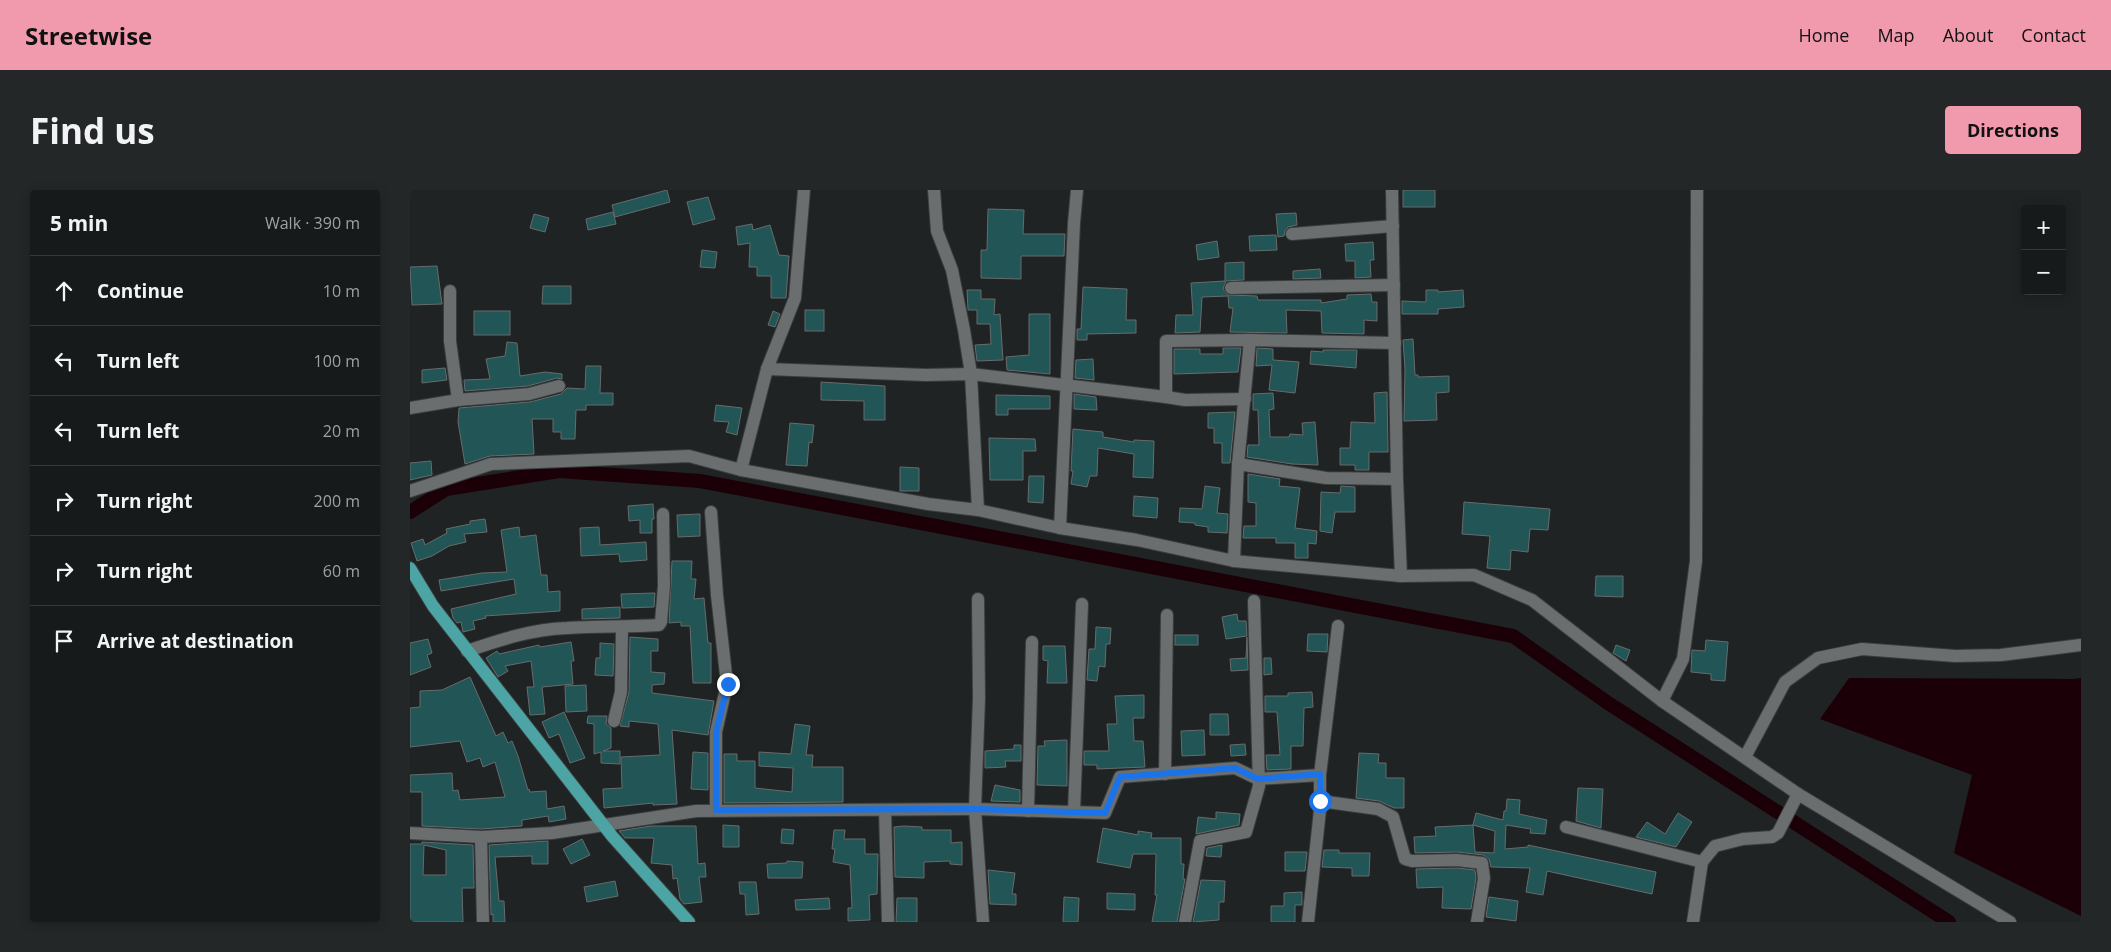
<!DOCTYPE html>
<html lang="en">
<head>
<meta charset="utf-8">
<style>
	body { margin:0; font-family:"Open Sans",sans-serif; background:#242727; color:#f1f3f6 }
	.controls { position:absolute; right:15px; top:15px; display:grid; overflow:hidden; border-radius:5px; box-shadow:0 2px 12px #0003 }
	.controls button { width:45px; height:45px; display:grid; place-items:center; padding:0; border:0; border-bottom:1px solid #363839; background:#171a1a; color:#f1f3f6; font:25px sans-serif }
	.stop { position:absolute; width:15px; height:15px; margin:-11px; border:4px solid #1a73e8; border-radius:50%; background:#fff }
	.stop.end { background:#1a73e8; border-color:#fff; box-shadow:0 1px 5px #0008 }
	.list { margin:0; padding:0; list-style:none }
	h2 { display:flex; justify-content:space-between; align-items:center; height:65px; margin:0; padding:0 20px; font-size:21px }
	h2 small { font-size:16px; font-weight:400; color:#9ea1a2 }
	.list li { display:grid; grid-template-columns:32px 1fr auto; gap:15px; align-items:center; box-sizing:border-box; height:70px; padding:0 20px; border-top:1px solid #363839 }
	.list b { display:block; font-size:19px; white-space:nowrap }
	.list em { font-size:16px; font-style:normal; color:#9ea1a2 }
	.icon { flex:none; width:28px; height:28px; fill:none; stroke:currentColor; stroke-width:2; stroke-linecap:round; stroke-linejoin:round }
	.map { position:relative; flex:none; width:1671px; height:732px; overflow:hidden; border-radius:5px }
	header { display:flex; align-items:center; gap:30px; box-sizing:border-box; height:70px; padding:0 25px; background:#f29aad; color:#111 }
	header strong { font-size:24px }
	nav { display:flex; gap:28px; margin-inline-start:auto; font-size:18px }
	.intro { display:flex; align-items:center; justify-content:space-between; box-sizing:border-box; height:120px; padding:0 30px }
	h1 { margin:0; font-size:35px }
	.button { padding:12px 22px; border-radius:5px; background:#f29aad; color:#111; font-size:18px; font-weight:700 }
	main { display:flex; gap:30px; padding:0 30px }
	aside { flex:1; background:#171a1a; border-radius:5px; box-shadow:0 2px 12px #0003 }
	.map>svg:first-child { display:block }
	.water { fill:#1b0107 }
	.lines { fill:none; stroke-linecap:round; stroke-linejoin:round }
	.canal { stroke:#1b0107; stroke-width:14 }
	.building { fill:#255; stroke:#676b6b; fill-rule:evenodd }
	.minor-casing { stroke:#3a3d3d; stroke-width:14 }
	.major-casing { stroke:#3a3d3d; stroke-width:14 }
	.minor { stroke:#6a6e6e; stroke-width:12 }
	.major { stroke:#4da4a4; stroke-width:12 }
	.route { stroke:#1a73e8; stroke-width:6 }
</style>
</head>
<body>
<header>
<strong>Streetwise</strong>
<nav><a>Home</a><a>Map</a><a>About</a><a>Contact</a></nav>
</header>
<div class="intro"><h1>Find us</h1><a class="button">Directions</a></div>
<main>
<aside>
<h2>5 min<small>Walk · 390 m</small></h2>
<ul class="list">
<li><svg class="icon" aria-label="ahead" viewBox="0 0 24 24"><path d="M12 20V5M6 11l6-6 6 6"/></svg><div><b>Continue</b></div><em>10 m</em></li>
<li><svg class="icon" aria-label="left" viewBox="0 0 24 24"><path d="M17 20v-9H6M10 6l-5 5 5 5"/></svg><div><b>Turn left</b></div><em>100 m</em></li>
<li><svg class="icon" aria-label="left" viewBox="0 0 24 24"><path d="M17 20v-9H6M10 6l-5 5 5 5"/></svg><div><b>Turn left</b></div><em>20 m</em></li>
<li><svg class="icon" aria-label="right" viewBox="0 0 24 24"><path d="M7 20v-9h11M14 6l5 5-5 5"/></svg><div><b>Turn right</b></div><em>200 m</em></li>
<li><svg class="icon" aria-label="right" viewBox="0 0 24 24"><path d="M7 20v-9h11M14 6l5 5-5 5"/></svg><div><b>Turn right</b></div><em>60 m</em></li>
<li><svg class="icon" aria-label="arrive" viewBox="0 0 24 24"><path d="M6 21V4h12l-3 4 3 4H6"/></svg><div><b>Arrive at destination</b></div></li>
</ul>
</aside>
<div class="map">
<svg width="1671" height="732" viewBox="0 0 1671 732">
	<rect width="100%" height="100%" fill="#1f2323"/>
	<polygon class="water" points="1439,488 1663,489 1671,488 1671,726 1544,663 1562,585 1410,529"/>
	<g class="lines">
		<polyline class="canal" points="0,322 36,299 149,281 290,291 1103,446 1198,513 1539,732"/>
	</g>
	<g class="building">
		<polygon points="257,0 260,12 205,27 202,15"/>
		<rect x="993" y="0" width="32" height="17"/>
		<polygon points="298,7 305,29 283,35 277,12"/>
		<polygon points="578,19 614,20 613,44 655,44 654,66 611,66 611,89 571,88 571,60 577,60"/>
		<polygon points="203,22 206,34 178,40 176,29"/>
		<polygon points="886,23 887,35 878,37 875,41 874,46 868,47 866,24"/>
		<polygon points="124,24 139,28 135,42 120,38"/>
		<polygon points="342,34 343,40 360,35 369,65 379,66 376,108 361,108 361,86 347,86 347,77 339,77 340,53 328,55 326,37"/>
		<polygon points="866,45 867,60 840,61 839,46"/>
		<polygon points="807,51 809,67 788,70 786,55"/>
		<polygon points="963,52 964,70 960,70 961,87 945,88 945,71 936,71 935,54"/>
		<polygon points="292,60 307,62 305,78 290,77"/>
		<polygon points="834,72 834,90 816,91 813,99 818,105 847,106 848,110 911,110 911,113 937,109 937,105 961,104 962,112 967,112 967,131 954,130 954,144 912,143 911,121 876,120 877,143 820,142 823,118 819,118 818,106 792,107 790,142 765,143 766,125 783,125 781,93 815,91 815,73"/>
		<polygon points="27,76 32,114 2,115 0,77"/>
		<polygon points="910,79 911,88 883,89 883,81"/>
		<polygon points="133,96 161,96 161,114 132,114"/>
		<polygon points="673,97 717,99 716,130 726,130 726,143 677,144 677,150 667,150 667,139 671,139"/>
		<polygon points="557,100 571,100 571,109 585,109 584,125 590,124 593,170 567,171 565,155 581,154 580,134 567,134 567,120 558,120"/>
		<polygon points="1016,100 1028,100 1028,102 1053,100 1054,117 1028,119 1028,124 992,124 992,111 1016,112"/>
		<rect x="395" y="120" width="19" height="21"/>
		<rect x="64" y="121" width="36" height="24"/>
		<polygon points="363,121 370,124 365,137 358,135"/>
		<polygon points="619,124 640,124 640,184 597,180 596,167 619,165"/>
		<polygon points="1003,149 1005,185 1008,185 1008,187 1039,186 1039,202 1026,203 1027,230 994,231 995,179 993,150"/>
		<polygon points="97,152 107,153 110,186 135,182 152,184 152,189 147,188 118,196 55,201 54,190 80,189 76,169 95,166"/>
		<polygon points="813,158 831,158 828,182 764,184 764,159 790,159 790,164 813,164"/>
		<polygon points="847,158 863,159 863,170 889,172 885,203 859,200 862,175 846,176"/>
		<polygon points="913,160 947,160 946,178 900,174 901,161 913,162"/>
		<polygon points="683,169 684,190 665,188 666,170"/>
		<polygon points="176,176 191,176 190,203 203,203 203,215 176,215 176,220 166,220 165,249 151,249 151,242 143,242 143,229 122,229 124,264 80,266 55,274 48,232 49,218 120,212 151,204 157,198 175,199"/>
		<polygon points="35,178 37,190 12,193 12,180"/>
		<polygon points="411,192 475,196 475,230 454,230 454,211 411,210"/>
		<polygon points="977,202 978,262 959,262 959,280 945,280 945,275 930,275 930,258 940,258 941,232 965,233 964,203"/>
		<polygon points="863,203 864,219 859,220 860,247 879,247 880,244 893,245 892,233 905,232 908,275 882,274 837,267 838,255 849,255 848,220 843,220 843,204"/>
		<polygon points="664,204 686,207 687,220 664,219"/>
		<polygon points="586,205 640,206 640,219 598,219 598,225 586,225"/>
		<polygon points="306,215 332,218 327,245 316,242 319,232 304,231"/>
		<polygon points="825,222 820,273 812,273 812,253 804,253 804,238 798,238 798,223"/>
		<polygon points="380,233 404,235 402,253 399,252 397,276 376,275"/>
		<polygon points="663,239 693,242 693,247 724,252 724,250 744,251 743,288 723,287 724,264 688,258 687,286 680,286 677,297 661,294 663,281 661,281"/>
		<polygon points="579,248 625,249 626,261 613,261 613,290 580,290"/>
		<polygon points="21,271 22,285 0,290 0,273"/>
		<polygon points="490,277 509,278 509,301 490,301"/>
		<polygon points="838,284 870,289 869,296 890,298 885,338 907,341 906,354 898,353 898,368 885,368 885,353 866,353 866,348 833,348 834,336 846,336 846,313 838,312"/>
		<polygon points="619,286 634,286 633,313 618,312"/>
		<polygon points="795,296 810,298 807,323 818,324 817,343 798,342 798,337 785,335 785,333 769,332 770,318 792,319"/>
		<polygon points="931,296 945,297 945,322 925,322 922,343 910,341 911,302 930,303"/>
		<polygon points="724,306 748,308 747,328 723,326"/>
		<polygon points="1054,312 1140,319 1138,340 1120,339 1118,362 1101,360 1100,380 1077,378 1080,346 1052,344"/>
		<polygon points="243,314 244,329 242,329 242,343 230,343 230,330 219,331 218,316"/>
		<polygon points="290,324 290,346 268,347 267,325"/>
		<polygon points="75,329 77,342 54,344 56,352 39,356 22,366 7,371 1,353 13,349 15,355 37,343 36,339 60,334 60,331"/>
		<polygon points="109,337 110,347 126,345 131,385 137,385 138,402 150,401 150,421 75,426 76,428 63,431 65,439 53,442 51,432 47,433 43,428 41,419 106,404 104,389 31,401 29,390 72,383 97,382 91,340"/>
		<polygon points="189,337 190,355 236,352 237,370 210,372 209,364 171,366 170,338"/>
		<polygon points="262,371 282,371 281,389 286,389 284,409 294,408 298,453 301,453 301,493 283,493 280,436 271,436 271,432 259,433"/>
		<polygon points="1186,386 1213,386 1213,407 1185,406"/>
		<polygon points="245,403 244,417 212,418 211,404"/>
		<polygon points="210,417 210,428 172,429 172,419"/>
		<polygon points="827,424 828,431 836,431 837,446 816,449 812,427"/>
		<polygon points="686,437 701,438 700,454 696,454 695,477 689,476 687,491 677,490 679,459 685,459"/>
		<polygon points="898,444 918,444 917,462 897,461"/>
		<rect x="765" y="445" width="23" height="10"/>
		<polygon points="220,447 248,449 248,461 241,461 241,482 255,483 254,494 242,495 242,503 304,511 298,545 262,540 267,614 243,615 243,613 194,618 193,599 212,598 211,567 250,565 248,534 219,531 219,537 210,536 219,502"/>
		<polygon points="837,447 838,480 821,481 820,469 836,468"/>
		<polygon points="18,449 22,463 17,465 21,477 0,485 0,453"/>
		<polygon points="1296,450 1318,452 1315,491 1301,490 1301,484 1281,482 1282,460 1295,461"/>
		<polygon points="161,452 164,471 161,471 163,494 132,497 135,524 120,525 117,497 124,497 121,471 95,476 98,481 88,487 76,468 87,461 89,464 129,455 130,457"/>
		<polygon points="190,453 204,454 203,486 185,485 186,468 190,468"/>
		<polygon points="1206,455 1220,460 1216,471 1203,463"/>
		<polygon points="633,456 655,456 657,493 637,493 638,471 633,470"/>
		<polygon points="854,468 861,468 862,484 854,485"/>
		<polygon points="60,487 86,546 93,542 98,553 102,551 108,566 118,600 119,599 120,602 136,601 137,619 154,616 156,629 139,632 138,626 112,630 112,636 71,639 12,636 12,602 0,602 0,585 42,583 43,601 48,600 50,610 95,607 85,572 73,577 70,568 57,572 50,551 0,557 0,518 10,517 10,501 32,500"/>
		<polygon points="176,495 177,521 156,522 155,496"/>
		<polygon points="902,502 903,517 894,518 893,556 881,556 881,579 857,580 856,565 870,565 867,522 855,522 855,506 878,506 878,503"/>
		<polygon points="734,505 734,528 723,528 724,551 733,551 735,577 687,579 687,575 674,575 674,561 699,561 697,534 707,534 705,506"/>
		<polygon points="154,522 175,568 160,573 149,544 139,548 132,532"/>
		<polygon points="800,524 818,524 819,545 800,545"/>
		<polygon points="178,526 197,526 196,534 201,538 201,558 193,561 210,561 210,574 191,573 191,562 184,564 184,534 177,533"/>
		<polygon points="385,534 400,536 396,565 403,565 402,577 433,577 433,612 314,613 314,564 327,564 327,571 345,571 345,598 382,602 383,578 349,576 349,562 381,564"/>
		<polygon points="794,540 795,565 772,566 771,541"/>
		<polygon points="657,550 657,596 627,595 628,556 635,556 634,551"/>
		<polygon points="835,554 836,565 821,566 820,555"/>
		<polygon points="604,555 611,555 611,571 595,571 596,577 575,578 575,561 604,559"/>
		<polygon points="283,562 298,563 298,600 281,599"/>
		<polygon points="949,563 969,564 968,573 976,573 976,588 994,588 994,618 984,618 969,611 946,608"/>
		<polygon points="585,595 610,600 610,612 581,611"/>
		<polygon points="1168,598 1193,599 1191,638 1166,631"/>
		<path d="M1097,609L1110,610L1109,624L1137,630L1135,644L1120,643L1121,639L1096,635L1095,659L1118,657V655L1246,682L1242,704L1137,681L1133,705L1116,702L1120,678L1081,677L1079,669L1073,665L1047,662L1005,663L1004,647L1026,646L1025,637L1063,635L1066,623L1093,630L1094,621H1096ZM1063,635L1085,641L1084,663L1065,662Z"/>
		<polygon points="806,622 830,624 829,635 786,644 788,627 806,629"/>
		<polygon points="1268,623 1282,632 1266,657 1226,647 1237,632 1255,644"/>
		<polygon points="313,635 329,636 329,657 313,657"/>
		<polygon points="241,636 286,636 288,674 295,673 296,687 289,687 292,712 274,714 270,709 267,688 263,689 262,675 241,673 244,648 215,648 209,641"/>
		<polygon points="494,636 512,637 512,640 541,640 541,653 552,652 552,675 540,674 540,671 514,672 514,688 485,687 484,637"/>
		<polygon points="693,638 728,645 728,641 742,643 741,648 771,648 771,674 774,674 773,689 775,689 767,732 742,732 747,705 745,705 746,664 723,664 720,678 687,672"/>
		<polygon points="372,639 384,640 383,654 371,653"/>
		<polygon points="424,640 435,640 434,649 455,649 455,664 468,664 467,704 459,705 460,730 438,731 438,718 442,718 440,675 423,672 425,659 422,659"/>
		<polygon points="172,649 180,665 161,674 153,659"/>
		<polygon points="138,651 138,674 122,674 122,666 85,667 89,711 94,711 95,732 83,732 83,724 81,725 79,655"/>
		<path d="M12,652L63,655L64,698H52L53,732H0V654H12ZM14,655L36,660V685H13Z"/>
		<polygon points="812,655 811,667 796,666 797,658"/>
		<polygon points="914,660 929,660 929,663 960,663 959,686 942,686 942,678 912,677"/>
		<polygon points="875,662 897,662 895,681 875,681"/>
		<polygon points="377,671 393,672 392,688 358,688 357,674 377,673"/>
		<polygon points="1047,678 1065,680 1066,688 1061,719 1032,718 1033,697 1007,698 1006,679"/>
		<polygon points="578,680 605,683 602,704 606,704 606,715 580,714"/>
		<polygon points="791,690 815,691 814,712 809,712 809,730 783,732"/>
		<polygon points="205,691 208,706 177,712 174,697"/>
		<polygon points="329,692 346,692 349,724 336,725 335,704 330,704"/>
		<polygon points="892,702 892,715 885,715 885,732 861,732 861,716 874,716 874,703"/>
		<polygon points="697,703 725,704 725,720 697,719"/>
		<polygon points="654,707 669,708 668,732 653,732"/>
		<polygon points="1079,707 1108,711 1106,731 1076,727"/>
		<polygon points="419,708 420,719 386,720 385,710"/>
		<polygon points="487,708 507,708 507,732 486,732"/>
	</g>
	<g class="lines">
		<defs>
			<g id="minor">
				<polyline points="524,0 527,41 542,80 554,140 561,184 568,320"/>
				<polyline points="982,0 987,289 991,386"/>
				<polyline points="882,44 983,36"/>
				<polyline points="821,98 984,95"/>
				<polyline points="40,101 40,151 48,210"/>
				<polyline points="357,179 385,108 394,0"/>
				<polyline points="756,207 775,210 835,209"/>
				<polyline points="0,218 48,210 119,204 149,196"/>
				<polyline points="828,274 916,288 987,289"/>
				<polyline points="331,280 357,179 516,185 561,184 756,207 756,151 840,150 985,153"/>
				<polyline points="0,301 81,274 279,266 331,280 518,314 568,320 650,338 727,350 824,371 991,386 1064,385 1122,410 1252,511 1388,604 1600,732"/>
				<polyline points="301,322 307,405 317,494 306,542 306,620"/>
				<polyline points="650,338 664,33 667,0"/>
				<polyline points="824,371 828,274 840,150"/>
				<path d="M57,461C89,450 123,439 157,438C188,436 218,437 249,435L251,432L254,396L253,324"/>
				<polyline points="1252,511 1273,469 1286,371 1287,0"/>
				<polyline points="204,531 211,502 212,438"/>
				<polyline points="1335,567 1375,492 1408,468 1452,459 1545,466 1591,465 1671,455"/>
				<polyline points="755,584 757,425"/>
				<polyline points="910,585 928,436"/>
				<polyline points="910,611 968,619 983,627 995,669 1002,671 1047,670 1072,673 1074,688 1067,732"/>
				<polyline points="475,620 478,732"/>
				<polyline points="618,621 622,452"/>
				<polyline points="664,622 672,414"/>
				<polyline points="1156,637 1292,672"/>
				<polyline points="0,643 71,647 142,643 286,621 565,619 569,508 568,409"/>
				<polyline points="71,647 73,732"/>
				<polyline points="573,732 565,619 695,623 710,587 825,578 848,589 910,585 910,620 898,732"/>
				<polyline points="775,732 790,651 836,642 849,596 844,411"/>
				<polyline points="1283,732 1292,672 1305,656 1333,649 1362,647 1368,643 1388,604"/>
			</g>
			<polyline id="major" points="0,378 23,416 202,646 279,732"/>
		</defs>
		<use href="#minor" class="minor-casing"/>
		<use href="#major" class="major-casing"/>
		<use href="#minor" class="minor"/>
		<use href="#major" class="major"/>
	</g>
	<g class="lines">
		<polyline class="route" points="318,494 306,542 306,620 565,619 695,623 710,587 825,578 848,589 910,584 910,611"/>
	</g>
</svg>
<div class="controls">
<button>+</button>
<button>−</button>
</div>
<div class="stop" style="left:910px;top:611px"></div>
<div class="stop end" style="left:318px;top:494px"></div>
</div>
</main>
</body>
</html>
